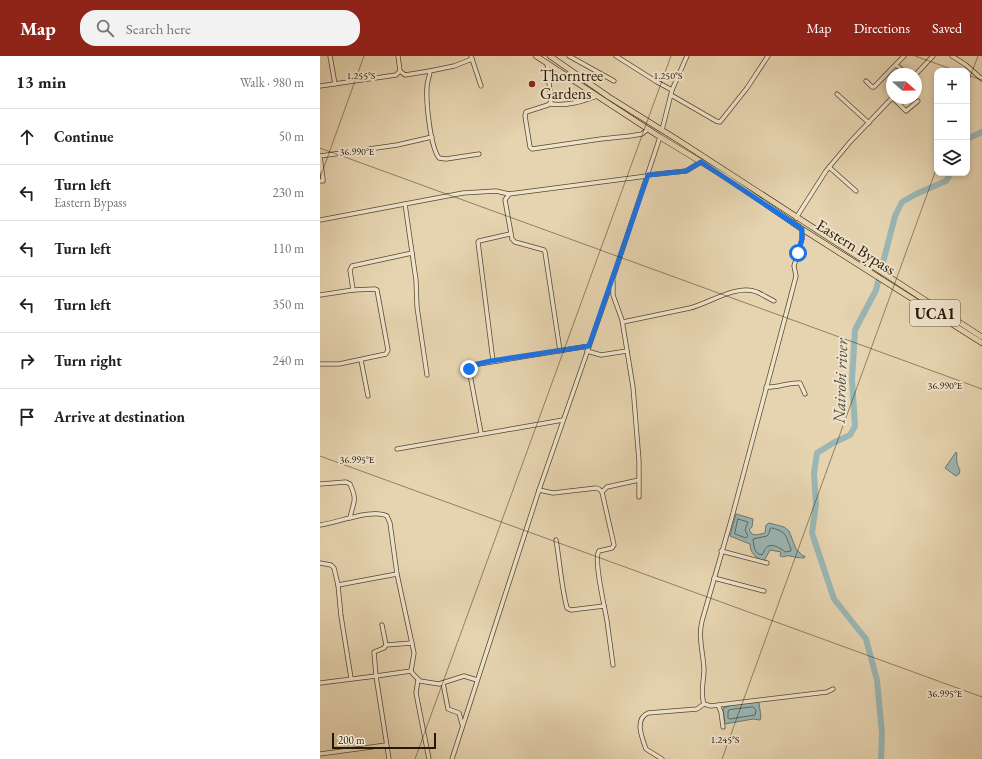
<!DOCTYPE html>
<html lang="en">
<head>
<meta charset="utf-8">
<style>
	body { margin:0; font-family:"EB Garamond",serif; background:#f2f2f2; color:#202124 }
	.controls { position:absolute; right:12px; top:12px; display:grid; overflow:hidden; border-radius:8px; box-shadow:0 2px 6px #0003 }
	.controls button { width:36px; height:36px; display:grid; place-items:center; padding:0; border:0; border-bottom:1px solid #e0e0e0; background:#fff; color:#202124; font:20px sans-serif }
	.compass { position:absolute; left:566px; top:12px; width:36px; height:36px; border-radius:50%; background:#fff; box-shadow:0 2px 6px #0003; rotate:110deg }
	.scale { position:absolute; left:12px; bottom:10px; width:104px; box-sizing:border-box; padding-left:4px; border:2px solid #271803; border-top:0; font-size:11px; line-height:14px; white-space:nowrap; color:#271803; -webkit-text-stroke:3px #efe3cc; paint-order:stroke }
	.stop { position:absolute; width:12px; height:12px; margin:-9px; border:3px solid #1a73e8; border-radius:50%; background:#fff }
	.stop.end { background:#1a73e8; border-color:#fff; box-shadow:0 1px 4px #0008 }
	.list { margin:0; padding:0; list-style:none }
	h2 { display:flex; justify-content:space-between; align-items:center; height:52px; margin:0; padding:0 16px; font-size:17px }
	h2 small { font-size:13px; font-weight:400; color:#757577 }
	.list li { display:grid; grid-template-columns:26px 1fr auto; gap:12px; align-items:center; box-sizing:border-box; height:56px; padding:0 16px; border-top:1px solid #e0e0e0 }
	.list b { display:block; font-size:15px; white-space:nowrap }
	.list p { margin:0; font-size:13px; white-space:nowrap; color:#757577 }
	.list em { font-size:13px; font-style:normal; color:#757577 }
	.icon { flex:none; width:22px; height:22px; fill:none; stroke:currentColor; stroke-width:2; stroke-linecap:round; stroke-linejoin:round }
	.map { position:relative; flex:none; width:662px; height:703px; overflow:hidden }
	header { display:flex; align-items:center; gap:24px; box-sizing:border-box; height:56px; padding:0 20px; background:#8f2418; color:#fff }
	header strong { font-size:19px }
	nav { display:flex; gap:22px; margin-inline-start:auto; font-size:14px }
	.search { width:280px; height:36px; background:#f2f2f2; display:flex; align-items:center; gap:10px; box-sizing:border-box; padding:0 14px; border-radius:16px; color:#757577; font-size:15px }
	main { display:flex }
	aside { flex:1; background:#fff }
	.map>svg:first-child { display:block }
	.water { fill:#9ab6b5; stroke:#6c776e }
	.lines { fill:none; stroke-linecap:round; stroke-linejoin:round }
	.shore { stroke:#60675c; stroke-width:1 }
	.river { stroke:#9ab6b5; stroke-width:6 }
	.street-casing { stroke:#57472e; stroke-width:5 }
	.primary-casing { stroke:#271803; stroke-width:6 }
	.street { stroke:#efe3cc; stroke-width:3.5 }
	.primary { stroke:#e6d4b0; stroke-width:5 }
	.route { stroke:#1a73e8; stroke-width:5 }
	.ticks { fill:none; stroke:#271803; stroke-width:1; stroke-opacity:0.45 }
	.poi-dot { fill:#8f2418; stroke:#efe3cc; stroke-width:1.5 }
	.labels { text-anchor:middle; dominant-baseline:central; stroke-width:4; stroke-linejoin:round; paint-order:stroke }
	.shield { fill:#efe3cc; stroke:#63553f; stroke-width:1 }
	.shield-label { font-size:15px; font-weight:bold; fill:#271803 }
	.poi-label { font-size:16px; fill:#271803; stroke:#efe3cc; text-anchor:start }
	.street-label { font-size:16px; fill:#271803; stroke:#efe3cc }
	.water-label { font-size:17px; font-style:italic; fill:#4f4f41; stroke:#efe3cc }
	.ticks-label { font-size:10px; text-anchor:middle; fill:#271803; stroke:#efe3cc; stroke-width:4; stroke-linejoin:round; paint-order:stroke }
</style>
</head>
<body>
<header>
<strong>Map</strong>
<div class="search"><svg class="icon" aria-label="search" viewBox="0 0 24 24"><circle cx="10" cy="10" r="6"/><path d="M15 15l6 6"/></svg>Search here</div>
<nav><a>Map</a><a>Directions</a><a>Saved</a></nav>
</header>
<main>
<aside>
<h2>13 min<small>Walk · 980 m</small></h2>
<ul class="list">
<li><svg class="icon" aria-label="ahead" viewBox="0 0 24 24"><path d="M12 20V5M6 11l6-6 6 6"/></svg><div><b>Continue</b></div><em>50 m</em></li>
<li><svg class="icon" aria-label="left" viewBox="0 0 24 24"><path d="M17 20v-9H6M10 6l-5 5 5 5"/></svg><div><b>Turn left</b><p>Eastern Bypass</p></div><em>230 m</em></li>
<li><svg class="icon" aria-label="left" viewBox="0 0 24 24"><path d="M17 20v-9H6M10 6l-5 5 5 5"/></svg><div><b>Turn left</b></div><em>110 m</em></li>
<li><svg class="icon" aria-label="left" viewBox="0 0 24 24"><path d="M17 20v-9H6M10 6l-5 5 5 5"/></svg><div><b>Turn left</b></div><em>350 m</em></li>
<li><svg class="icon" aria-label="right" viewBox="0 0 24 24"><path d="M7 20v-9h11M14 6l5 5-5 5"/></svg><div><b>Turn right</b></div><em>240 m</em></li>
<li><svg class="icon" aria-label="arrive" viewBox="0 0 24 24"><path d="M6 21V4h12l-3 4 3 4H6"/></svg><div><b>Arrive at destination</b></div></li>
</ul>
</aside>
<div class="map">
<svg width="662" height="703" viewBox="0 0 662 703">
	<rect width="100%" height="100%" fill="#e6d4b0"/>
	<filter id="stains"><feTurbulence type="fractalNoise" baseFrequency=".005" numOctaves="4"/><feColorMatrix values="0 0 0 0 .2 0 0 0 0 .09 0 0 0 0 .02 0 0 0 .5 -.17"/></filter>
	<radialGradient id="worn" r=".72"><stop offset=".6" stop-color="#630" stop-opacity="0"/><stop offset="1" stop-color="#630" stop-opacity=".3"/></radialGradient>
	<g class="water">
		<path d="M636,396L637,398C636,404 637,409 640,414L639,418L636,420L625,412Z"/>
		<path d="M416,458L433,463L432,471L429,474L432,478L436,479L445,477L446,469L449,467L464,471L469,475L476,493L483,500H485L484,502C479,502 475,501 470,500C466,499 464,502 460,500L461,496L450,494L444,505C436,502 430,497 430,488L410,480Z"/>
		<polygon points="435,646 439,647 441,661 440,664 433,663 405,668 403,652 416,648"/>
	</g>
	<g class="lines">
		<g class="shore">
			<polygon points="418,463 428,466 425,474 428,480 426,482 415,478"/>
			<path d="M452,472C468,476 465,480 471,493V495L465,496C462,493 454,488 449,490C445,491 444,496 442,499C434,498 434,490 433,483L447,480L449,477L450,473Z"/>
			<polygon points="433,651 436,654 435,659 410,663 408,662 408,656 409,654"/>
		</g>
		<g class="river">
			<polyline points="647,83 662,76"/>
			<polyline points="561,703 562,677 557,624 546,583 514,543 492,477 496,448 494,417 497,397 513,387 530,379 535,370 532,323 535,274 556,234 575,160 582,146 596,138 626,125 631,117"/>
		</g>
		<defs>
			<g id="street">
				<polyline points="10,0 15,28"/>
				<polyline points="151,0 161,30"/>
				<polyline points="249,0 294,25"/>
				<polyline points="296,0 337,26 352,34"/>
				<polyline points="632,0 646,9 662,23"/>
				<path d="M152,3L134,10L110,15C110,20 107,25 107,31C106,46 110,90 119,102L126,103L159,98"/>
				<polyline points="227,7 231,46 228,49 206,56 205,60 210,91 212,93 281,83 310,80 322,78 328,73"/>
				<polyline points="576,9 587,18"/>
				<polyline points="80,15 85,19 110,15"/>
				<polyline points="596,18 613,0"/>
				<polyline points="546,25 552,31 554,31 584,0"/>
				<polyline points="0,30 76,19 80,15 78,0"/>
				<polyline points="517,38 549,67"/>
				<polyline points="351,39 396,65 400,66 427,32 448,0"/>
				<polyline points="573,42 586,55 598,45"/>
				<path d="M230,48C247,50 261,46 277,40"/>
				<polyline points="342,74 352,34 367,0"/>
				<polyline points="509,111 536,135"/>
				<polyline points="328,119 366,115 381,106"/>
				<polyline points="0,125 3,125 3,123 0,100 77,89 112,81"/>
				<polyline points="85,148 96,224 97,251 107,319"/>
				<polyline points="476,162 506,115 530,86 572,42"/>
				<polyline points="0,164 143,137 176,135 189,138"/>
				<polyline points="293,225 293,239 302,264 313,331 319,405 319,441"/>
				<polyline points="33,234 30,214 32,210 92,197"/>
				<polyline points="0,239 33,234 55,233 57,234 68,294 66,298 19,308 0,308"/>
				<path d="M303,266L370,252C390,247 416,228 437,236C443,239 448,242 454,245"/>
				<polyline points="240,295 225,196 224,194 195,186 192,183 185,144 189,138 327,120"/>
				<polyline points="267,295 281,299 307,295"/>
				<polyline points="41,304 48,340"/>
				<polyline points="173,305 158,186 159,185 190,178"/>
				<path d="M446,331C458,332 468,326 480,327L485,338"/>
				<polyline points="161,377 149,313 153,309 269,290"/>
				<polyline points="77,393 243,364"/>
				<path d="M0,428L26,426L30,428C38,446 33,446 30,462"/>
				<path d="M219,434L233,437L276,432L279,433L282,436L294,489L292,492L279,495C273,503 285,552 287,565C289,579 291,594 293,609"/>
				<polyline points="282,436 287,431 319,424"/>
				<path d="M0,469C16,467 53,452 67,460L70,467L77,518"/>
				<path d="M236,484C240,506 241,530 247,552L251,554L284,550"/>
				<polyline points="401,495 447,507"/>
				<polyline points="0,507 11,509 14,512 18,529 21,560 31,622"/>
				<polyline points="394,522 444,535"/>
				<polyline points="18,529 77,518 94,597 91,615 93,618 100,625 119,628 144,620 157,624"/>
				<polyline points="62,569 66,589 64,592 54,596 56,620 91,615"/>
				<polyline points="66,589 92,587"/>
				<polyline points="98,624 96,637 109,703"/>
				<polyline points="0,627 56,620 69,703"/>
				<polyline points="123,627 128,653 139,657 142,668"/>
				<path d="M384,648C380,637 384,624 384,613C383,596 378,581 382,565L412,461L469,247L476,220L474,210L482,183V173"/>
				<polyline points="384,648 391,650 507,636 513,633"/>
				<polyline points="398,649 401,656 403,671"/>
				<polyline points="0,698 66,689"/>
				<polyline points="132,703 219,434 293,222 340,81"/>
				<path d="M342,703L326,693C322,682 314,663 328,657L377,653L384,648"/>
			</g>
			<g id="primary">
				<polyline points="216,0 340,81 409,123 482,173 662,287"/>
				<polyline points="230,0 289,41 358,84 662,281"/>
			</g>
		</defs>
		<use href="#street" class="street-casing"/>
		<use href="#primary" class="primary-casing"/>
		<use href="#street" class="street"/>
		<use href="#primary" class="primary"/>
	</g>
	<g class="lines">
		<polyline class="route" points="149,313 153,309 171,305 269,290 328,119 366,115 381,106 482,173 482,183 478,197"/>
	</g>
	<path class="ticks" d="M595,0L637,15M647,19L662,24M647,29L658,0M0,92L662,333M0,122L44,0M0,400L662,641M95,703L351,0M402,703L617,111"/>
	<circle class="poi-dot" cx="212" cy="28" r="4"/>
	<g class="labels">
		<rect class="shield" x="590" y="244" width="50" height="26" rx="3"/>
		<g class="shield-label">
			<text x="615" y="257">UCA1</text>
		</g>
		<g class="poi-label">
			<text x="220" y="19">Thorntree<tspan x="220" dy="18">Gardens</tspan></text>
		</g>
		<g class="street-label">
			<text transform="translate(536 191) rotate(32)">Eastern Bypass</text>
		</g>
		<g class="water-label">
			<text transform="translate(520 325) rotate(-88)">Nairobi river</text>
		</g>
	</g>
	<g class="ticks-label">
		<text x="41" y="23">1.255°S</text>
		<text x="348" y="23">1.250°S</text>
		<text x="37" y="99">36.990°E</text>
		<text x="625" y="333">36.990°E</text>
		<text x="37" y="407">36.995°E</text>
		<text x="625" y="641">36.995°E</text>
		<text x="405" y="687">1.245°S</text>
	</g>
	<rect width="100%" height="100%" filter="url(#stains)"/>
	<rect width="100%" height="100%" fill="url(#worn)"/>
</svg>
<div class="controls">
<button>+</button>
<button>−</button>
<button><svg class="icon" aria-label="layers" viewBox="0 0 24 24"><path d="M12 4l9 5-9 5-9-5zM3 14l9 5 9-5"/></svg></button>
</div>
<svg class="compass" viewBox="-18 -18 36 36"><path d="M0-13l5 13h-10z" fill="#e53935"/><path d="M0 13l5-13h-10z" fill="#757577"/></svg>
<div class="scale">200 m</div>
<div class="stop" style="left:478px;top:197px"></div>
<div class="stop end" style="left:149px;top:313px"></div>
</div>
</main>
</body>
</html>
